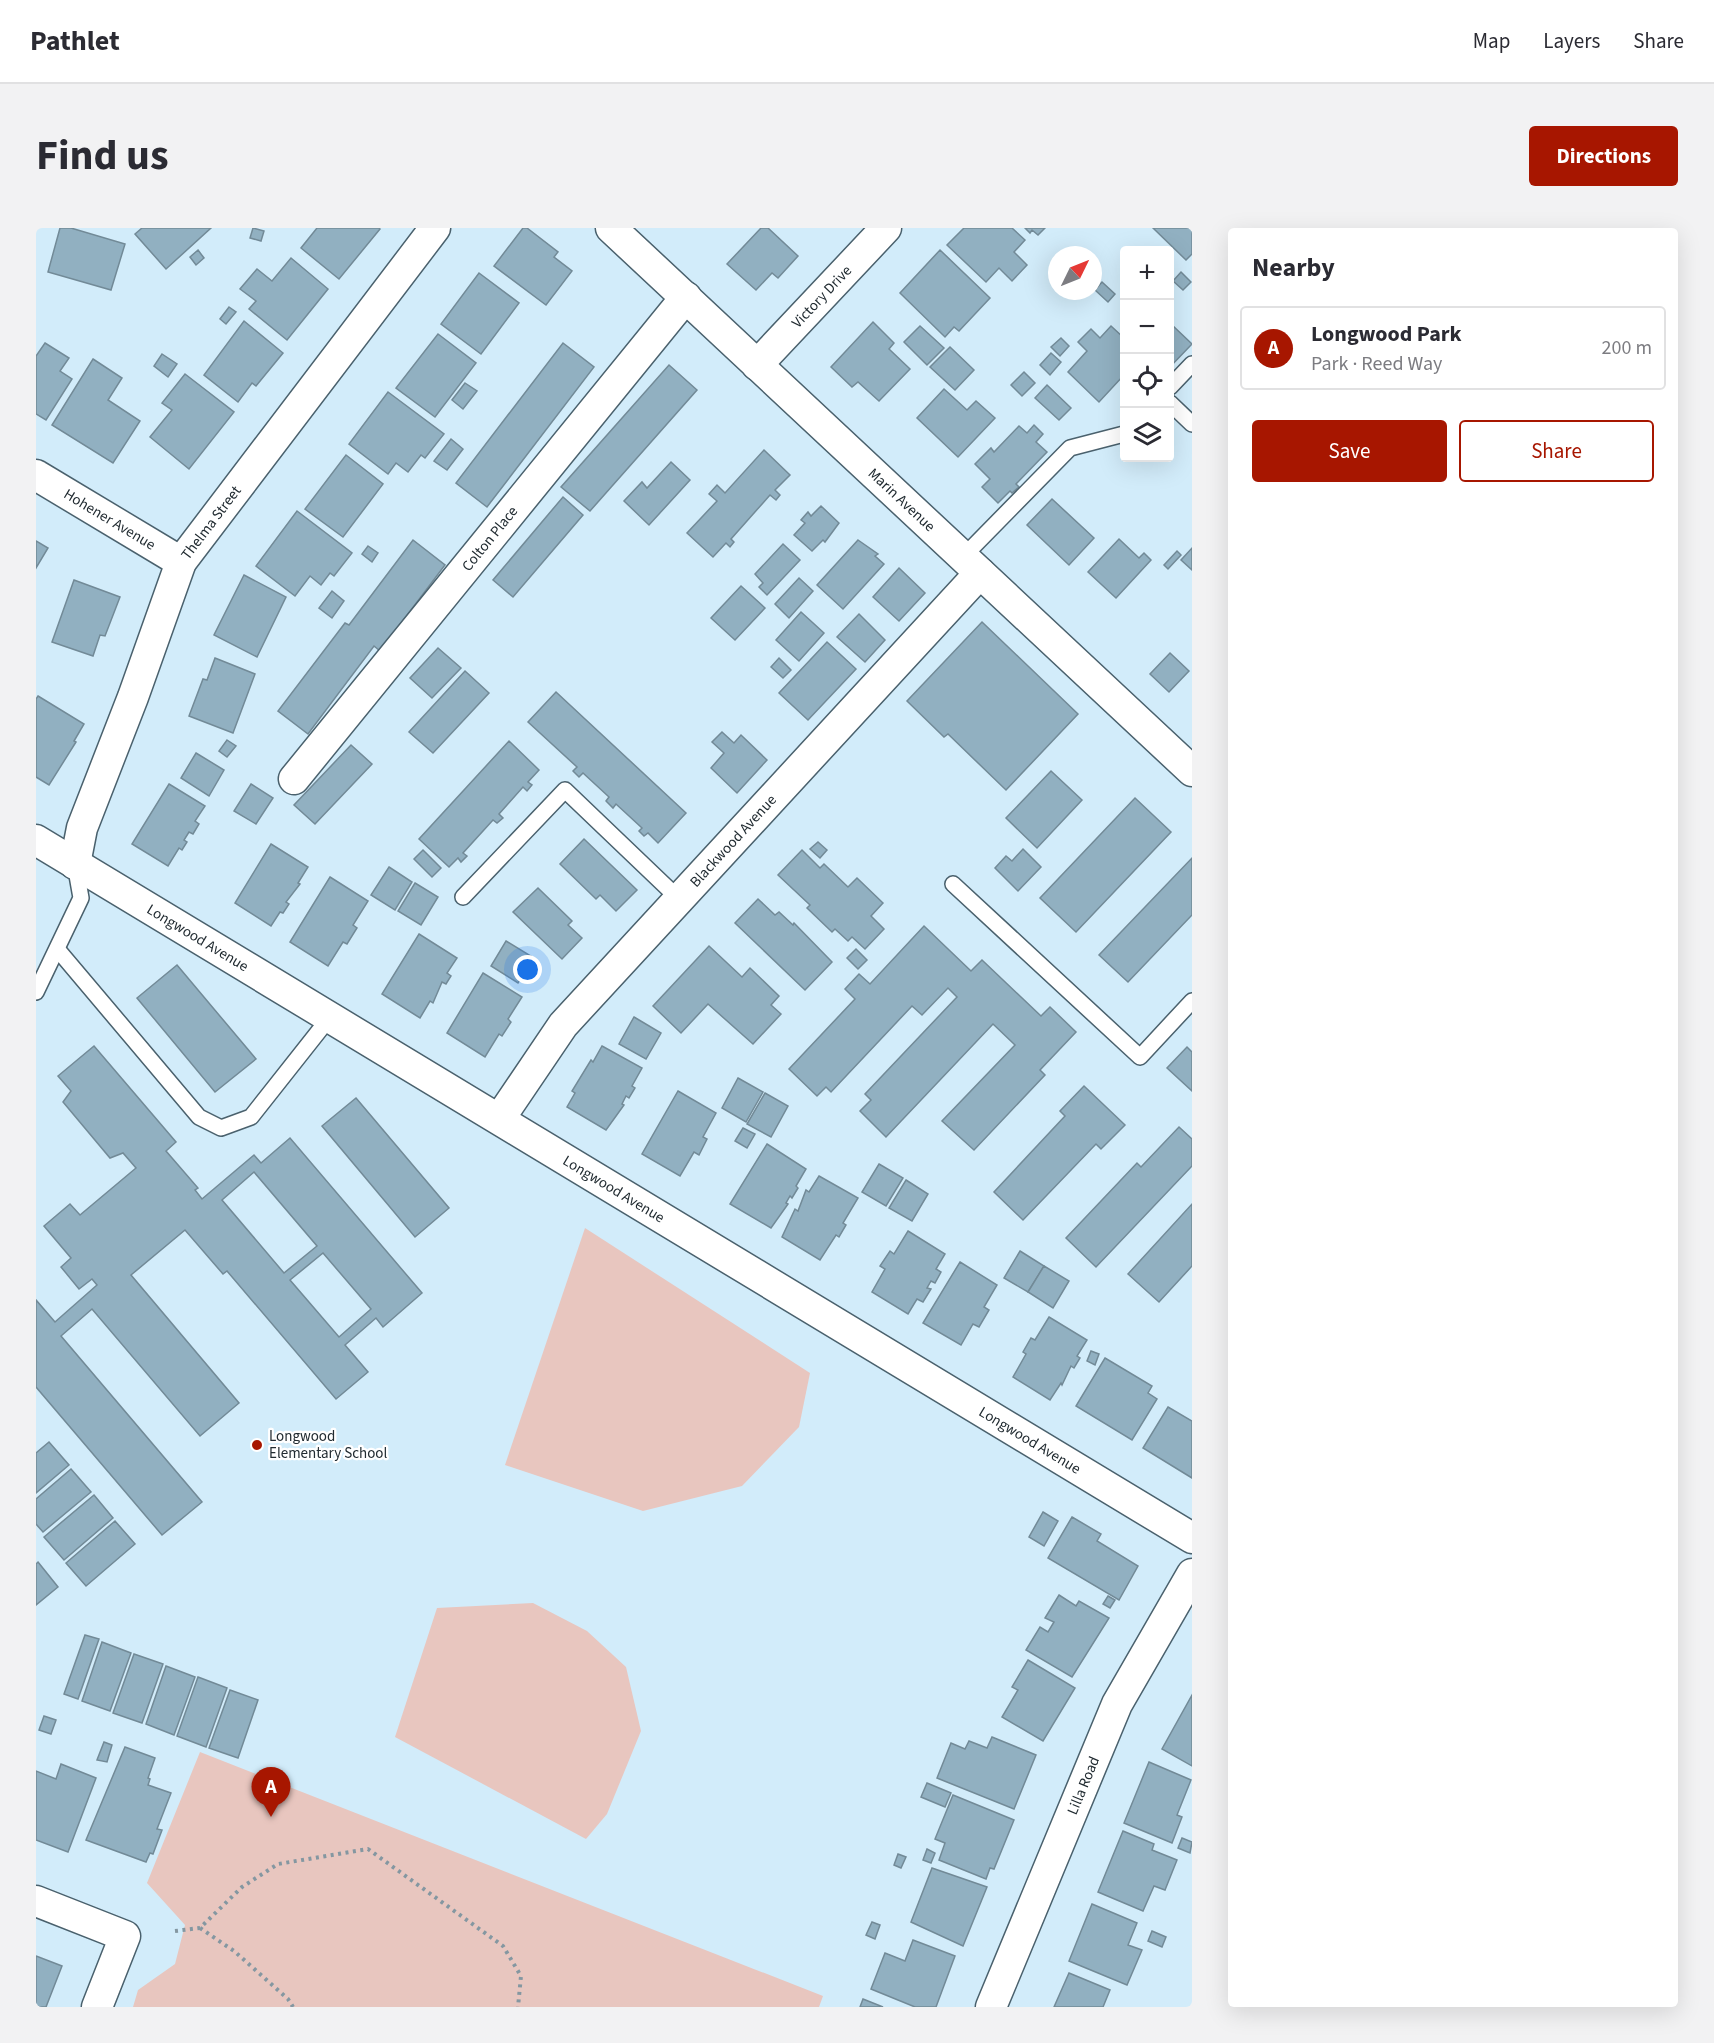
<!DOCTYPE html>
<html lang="en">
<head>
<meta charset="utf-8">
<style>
	body { margin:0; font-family:"Source Sans 3",sans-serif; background:#f2f2f3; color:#2b2b33 }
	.controls { position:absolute; right:18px; top:18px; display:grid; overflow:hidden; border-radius:6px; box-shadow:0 6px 24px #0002 }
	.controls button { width:54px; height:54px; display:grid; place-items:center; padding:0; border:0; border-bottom:2px solid #e1e1e2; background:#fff; color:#2b2b33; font:30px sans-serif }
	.compass { position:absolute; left:1012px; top:18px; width:54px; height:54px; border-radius:50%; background:#fff; box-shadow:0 6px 24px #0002; rotate:47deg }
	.you { position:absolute; left:492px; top:742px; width:21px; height:21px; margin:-15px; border:4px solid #fff; border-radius:50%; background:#1a73e8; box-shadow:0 0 0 9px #1a73e833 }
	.badge { display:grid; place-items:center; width:39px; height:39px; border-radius:50%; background:#a71600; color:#fff; font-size:20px; font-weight:700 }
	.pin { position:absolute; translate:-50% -50px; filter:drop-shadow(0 2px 3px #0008) }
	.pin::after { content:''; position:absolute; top:32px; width:21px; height:18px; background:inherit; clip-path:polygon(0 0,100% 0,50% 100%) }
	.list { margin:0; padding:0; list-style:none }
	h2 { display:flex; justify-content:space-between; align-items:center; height:78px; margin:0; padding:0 24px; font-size:26px }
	h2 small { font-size:20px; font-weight:400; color:#7c7c81 }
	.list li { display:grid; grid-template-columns:39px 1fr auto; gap:18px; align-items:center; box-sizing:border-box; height:84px; margin:0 12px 12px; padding:0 12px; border:2px solid #e1e1e2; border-radius:6px }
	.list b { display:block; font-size:22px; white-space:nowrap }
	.list p { margin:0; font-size:20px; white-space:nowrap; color:#7c7c81 }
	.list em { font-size:20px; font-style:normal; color:#7c7c81 }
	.actions { display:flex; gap:12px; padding:18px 24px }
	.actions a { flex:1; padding:14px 0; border:2px solid #a71600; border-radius:6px; text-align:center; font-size:21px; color:#a71600 }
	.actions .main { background:#a71600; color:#fff }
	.icon { flex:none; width:33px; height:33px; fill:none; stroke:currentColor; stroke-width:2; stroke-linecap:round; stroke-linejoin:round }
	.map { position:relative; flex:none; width:1156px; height:1779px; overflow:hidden; border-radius:6px }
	header { display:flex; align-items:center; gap:36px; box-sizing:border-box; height:84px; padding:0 30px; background:#fff; border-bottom:2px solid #e1e1e2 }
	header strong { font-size:28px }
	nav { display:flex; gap:33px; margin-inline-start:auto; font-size:21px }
	.intro { display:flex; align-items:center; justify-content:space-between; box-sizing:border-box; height:144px; padding:0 36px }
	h1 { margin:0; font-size:42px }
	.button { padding:15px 27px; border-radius:6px; background:#a71600; color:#fff; font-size:21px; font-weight:700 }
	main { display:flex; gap:36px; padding:0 36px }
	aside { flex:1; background:#fff; border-radius:6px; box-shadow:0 6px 24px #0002 }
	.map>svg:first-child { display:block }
	.green { fill:#e8c6bf }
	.building { fill:#91b0c1; stroke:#728a97; stroke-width:1.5; fill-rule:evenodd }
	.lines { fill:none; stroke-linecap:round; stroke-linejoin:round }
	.service-casing { stroke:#4a616d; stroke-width:18 }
	.minor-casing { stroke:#4a616d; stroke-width:33 }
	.path { stroke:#8497a1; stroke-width:4; stroke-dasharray:3 4.5; stroke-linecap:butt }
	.service { stroke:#fff; stroke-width:15 }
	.minor { stroke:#fff; stroke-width:30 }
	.poi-dot { fill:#a71600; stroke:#fff; stroke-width:2 }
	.labels { text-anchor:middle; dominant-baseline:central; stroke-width:4.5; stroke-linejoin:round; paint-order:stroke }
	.street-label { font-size:15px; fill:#212b31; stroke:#fff }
	.poi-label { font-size:15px; fill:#212b31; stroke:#fff; text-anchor:start }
</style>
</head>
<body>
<header>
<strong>Pathlet</strong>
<nav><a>Map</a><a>Layers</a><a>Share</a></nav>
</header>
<div class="intro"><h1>Find us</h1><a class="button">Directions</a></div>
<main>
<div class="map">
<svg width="1156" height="1779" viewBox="0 0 1156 1779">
	<rect width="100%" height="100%" fill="#d2ecfa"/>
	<g class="green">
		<polygon points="549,1000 774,1145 763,1199 706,1258 607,1283 469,1237"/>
		<polygon points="497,1375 551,1403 590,1439 605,1503 571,1586 550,1611 359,1509 401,1380"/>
		<polygon points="164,1524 787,1768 783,1779 97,1779 102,1762 139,1736 149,1697 111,1655"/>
	</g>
	<g class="building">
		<polygon points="24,0 35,0 89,16 75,62 12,44"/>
		<polygon points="106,0 175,0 130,41 99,6"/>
		<polygon points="217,0 228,3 225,13 214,10"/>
		<polygon points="281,0 343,0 344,1 303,51 265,20"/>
		<polygon points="487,0 491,0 522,24 518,29 536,43 510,77 458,38"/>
		<polygon points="725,0 732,0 762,28 742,50 736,45 720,62 691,36"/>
		<polygon points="928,0 976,0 989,12 978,24 991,37 976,53 963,40 950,54 911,17"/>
		<polygon points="989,0 1009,0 1002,7 996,2 994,5"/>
		<polygon points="1117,0 1156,0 1156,26 1150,32"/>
		<polygon points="162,22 168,30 160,37 154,29"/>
		<polygon points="904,22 954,70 923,103 918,99 909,109 864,65"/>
		<polygon points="255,30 292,61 251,112 213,81 220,73 204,61 221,41 236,53"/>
		<polygon points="1145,44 1155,54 1147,62 1137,53"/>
		<polygon points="443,45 483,75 445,126 405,96"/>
		<polygon points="1066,54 1079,66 1072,74 1059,62"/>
		<polygon points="193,79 200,84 190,96 184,91"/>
		<polygon points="208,93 247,125 220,158 216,155 202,174 168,147"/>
		<polygon points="837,94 858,115 853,121 874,141 843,173 822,154 816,159 795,139"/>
		<polygon points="1135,96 1156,116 1134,139 1134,97"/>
		<polygon points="884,98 908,120 891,137 868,114"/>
		<polygon points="1075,98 1088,110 1088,147 1063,174 1032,144 1051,123 1042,114 1055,101 1064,110"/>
		<polygon points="402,106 440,135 399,189 360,160"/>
		<polygon points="1025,110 1033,118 1024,128 1015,119"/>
		<polygon points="9,115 33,130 24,143 36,151 10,192 0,186 0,128"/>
		<polygon points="527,115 558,139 451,279 420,255"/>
		<polygon points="914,119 938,142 919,162 894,139"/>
		<polygon points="1015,125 1025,134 1014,147 1004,137"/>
		<polygon points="126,126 141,136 132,149 118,138"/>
		<polygon points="57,131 86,150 72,172 104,193 77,235 16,197"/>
		<polygon points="633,137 661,162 554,283 525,259"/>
		<polygon points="988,144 999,155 986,168 975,157"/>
		<polygon points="149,146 198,184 153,241 114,209 136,182 126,175"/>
		<polygon points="429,155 441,163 427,181 416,172"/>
		<polygon points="1011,157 1035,180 1023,192 999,170"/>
		<polygon points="908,161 931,182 940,173 959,190 922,229 881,190"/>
		<polygon points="352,164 408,206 389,230 385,227 372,244 360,235 352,246 313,216"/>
		<polygon points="998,197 1007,206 1000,214 1011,224 980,256 983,259 976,265 974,263 962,275 946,259 954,251 939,236 955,220 958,224 983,198 991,205"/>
		<polygon points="415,211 427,221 411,242 398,233"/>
		<polygon points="728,222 754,247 739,262 744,267 740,272 734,267 695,311 698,314 694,319 690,315 677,329 651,305 681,273 673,266 681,257 689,265"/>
		<polygon points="310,227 347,256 307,309 269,281"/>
		<polygon points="635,234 654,252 613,297 588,273 606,254 611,260"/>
		<polygon points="527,269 547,287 477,369 457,352"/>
		<polygon points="1016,271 1058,310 1033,337 991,297"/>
		<polygon points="785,278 803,295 789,314 787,312 776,323 758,307 769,295 765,292 772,284 775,288"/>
		<polygon points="261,283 316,325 298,348 294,345 285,357 274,348 259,368 220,338"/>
		<polygon points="1083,311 1103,330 1108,325 1115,332 1080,370 1052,344"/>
		<polygon points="377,312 409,337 344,423 338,418 272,506 242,483 309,395 313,397"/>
		<polygon points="822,312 842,326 839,328 848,336 807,381 781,357"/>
		<polygon points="0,313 12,320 0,340"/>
		<polygon points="747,316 764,332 731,367 723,359 727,355 719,346"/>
		<polygon points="332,318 342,325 336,334 326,326"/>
		<polygon points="1156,320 1156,342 1145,332"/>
		<polygon points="1141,323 1145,327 1132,341 1128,337"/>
		<polygon points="863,340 889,365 863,393 837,369"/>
		<polygon points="208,347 250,369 221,429 178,407"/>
		<polygon points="763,350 777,363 753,390 739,376"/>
		<polygon points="38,352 84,369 69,408 64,407 57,428 16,414"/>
		<polygon points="705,358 729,380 699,412 675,390"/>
		<polygon points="296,363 308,373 296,390 283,380"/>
		<polygon points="765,384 788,405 763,433 740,412"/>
		<polygon points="823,386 849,412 829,434 801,409"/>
		<polygon points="946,394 1042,486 970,562 912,506 908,509 871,473"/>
		<polygon points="791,414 820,441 772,492 743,465"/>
		<polygon points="402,420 425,440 396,470 374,450"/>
		<polygon points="1134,425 1153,443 1133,464 1114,446"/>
		<polygon points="179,430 219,446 197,505 153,488 167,451 171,452"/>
		<polygon points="743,430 755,442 747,450 735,439"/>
		<polygon points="429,443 453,465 397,525 373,504"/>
		<polygon points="520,464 650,585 622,615 612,605 608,608 603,603 606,600 580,576 577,580 570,573 573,569 547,545 543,549 537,543 541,539 492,494"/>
		<polygon points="2,468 48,496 38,513 40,514 13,557 0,549 0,471"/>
		<polygon points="686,504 698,515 705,507 731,532 701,565 675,540 688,525 676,514"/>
		<polygon points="191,512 200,518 191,529 183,523"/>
		<polygon points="473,513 503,542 492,554 496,557 491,563 487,559 463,586 467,590 461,595 457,592 427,625 431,628 425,634 422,630 413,639 383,611"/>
		<polygon points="315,517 336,536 279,596 258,577"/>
		<polygon points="160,525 188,542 173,568 145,550"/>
		<polygon points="1015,543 1046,572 1001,620 970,590"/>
		<polygon points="133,556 169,578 159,593 163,596 157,606 153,604 148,612 151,614 146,622 143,620 132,638 96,616"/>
		<polygon points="215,556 237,570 220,596 198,583"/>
		<polygon points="1099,570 1135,604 1040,704 1004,670"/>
		<polygon points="548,611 601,662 580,683 564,667 560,671 524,636"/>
		<polygon points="782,614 791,622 784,630 774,621"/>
		<polygon points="235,616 272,639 262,655 264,656 250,674 253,676 247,685 244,684 235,698 199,675"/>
		<polygon points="987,621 1005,639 982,663 959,640 970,628 976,633"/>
		<polygon points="387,622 405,640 396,649 378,631"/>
		<polygon points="766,622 784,640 788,636 812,659 821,650 847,675 835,688 848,701 829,721 816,709 812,713 799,701 796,704 771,680 774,677 742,647"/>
		<polygon points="1156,630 1156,687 1092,754 1063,727"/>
		<polygon points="353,639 376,654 359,682 335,667"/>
		<polygon points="294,649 332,673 317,697 321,700 311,716 307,714 292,738 254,714"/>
		<polygon points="379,655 402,669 385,697 362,683"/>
		<polygon points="502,660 536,693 532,697 546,710 526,731 477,684"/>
		<polygon points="722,671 739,687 743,684 757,697 758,695 796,734 769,762 699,695"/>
		<polygon points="888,698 935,743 946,732 1005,788 1014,779 1040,804 1004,842 1009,847 938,922 906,893 979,817 957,796 850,909 824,883 835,872 829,866 921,769 912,760 886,787 876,778 795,864 790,859 781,868 753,841 819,771 809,761 823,746 834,756"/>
		<polygon points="383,706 421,730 411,745 415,748 410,756 406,754 397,775 394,773 384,790 346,766"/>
		<polygon points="470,713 498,730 482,755 455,738"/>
		<polygon points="673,718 706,749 714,740 743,768 735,777 745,786 717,816 672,776 645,805 617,778"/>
		<polygon points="820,721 831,732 822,741 811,730"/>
		<polygon points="141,737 220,831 179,864 101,770"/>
		<polygon points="447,745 486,769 472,791 475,794 466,808 463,806 449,829 411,805"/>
		<polygon points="598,789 625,805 610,831 583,816"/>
		<path d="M58,818L140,914L130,923L162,960L159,962L166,971L218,927L225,935L254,910L386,1065L347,1099L340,1090L309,1117L332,1144L300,1171L191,1043L187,1046L149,1002L95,1047L203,1175L164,1208L56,1081L25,1108L166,1274L126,1307L0,1159V1072L19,1094L61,1057L56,1051L43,1061L25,1039L35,1030L8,998L34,976L44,987L100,940L87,925L74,930L27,874L35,863L22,848ZM218,944L281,1018L248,1045L186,972ZM287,1025L335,1081L303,1109L254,1052Z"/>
		<polygon points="566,818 606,840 596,858 599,860 593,870 590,868 586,876 588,877 570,902 531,879 539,865 536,863 555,832 557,834"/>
		<polygon points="1151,819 1156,824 1156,863 1131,840"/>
		<polygon points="702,850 727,864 710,894 686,880"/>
		<polygon points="1048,858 1089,897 1065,921 1060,916 987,992 958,964 1029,888 1024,883"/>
		<polygon points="642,863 680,885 667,909 671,911 663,927 658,924 644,948 606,926"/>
		<polygon points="729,865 752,878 735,909 711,896"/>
		<polygon points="320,870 413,980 379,1009 286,898"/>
		<polygon points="1143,899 1156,911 1156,938 1060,1039 1030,1010 1101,935 1105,939"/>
		<polygon points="707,900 719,906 711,920 699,913"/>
		<polygon points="731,916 770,941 760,958 762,960 756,970 754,968 750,975 752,976 735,1000 694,976"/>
		<polygon points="843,936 867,950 850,978 826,964"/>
		<polygon points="783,948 822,970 807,995 810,997 803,1009 800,1007 784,1032 746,1009 759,981 762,983 770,962 773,964"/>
		<polygon points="870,952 892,966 876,993 853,980"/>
		<polygon points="1156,976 1156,1038 1123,1074 1092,1046"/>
		<polygon points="872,1003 909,1026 900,1041 905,1044 899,1055 895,1053 891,1060 895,1061 887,1074 881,1071 872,1086 836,1064 849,1041 844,1038 854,1023 858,1026"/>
		<polygon points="984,1023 1008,1038 992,1064 968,1050"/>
		<polygon points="924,1034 961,1057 948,1079 953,1082 943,1099 937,1096 925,1117 887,1095"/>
		<polygon points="1008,1038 1033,1053 1017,1080 992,1064"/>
		<polygon points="1013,1089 1051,1112 1041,1128 1044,1130 1038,1140 1035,1138 1026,1157 1025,1155 1014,1172 977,1149 990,1126 987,1124 995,1110 999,1112"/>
		<polygon points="1055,1123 1063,1126 1059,1137 1051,1133"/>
		<polygon points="1069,1130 1116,1158 1112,1165 1121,1171 1096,1212 1040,1178"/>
		<polygon points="1132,1179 1156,1193 1156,1250 1107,1220"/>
		<polygon points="13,1214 33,1237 0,1265 0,1225"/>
		<polygon points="35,1241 55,1264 7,1304 0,1296 0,1271"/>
		<polygon points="58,1267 77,1290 28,1332 8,1309"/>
		<polygon points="1007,1284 1022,1293 1008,1318 993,1309"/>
		<polygon points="1036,1289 1065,1306 1061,1313 1102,1338 1083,1372 1012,1330"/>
		<polygon points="79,1293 99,1316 50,1358 30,1335"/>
		<polygon points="2,1334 22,1359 0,1377 0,1336"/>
		<polygon points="1023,1367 1040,1378 1043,1373 1073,1390 1036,1449 990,1422 1004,1399 1012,1404 1018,1394 1009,1390"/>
		<polygon points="1072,1368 1079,1372 1074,1380 1067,1376"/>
		<polygon points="49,1407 63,1411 42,1471 28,1466"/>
		<polygon points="66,1414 95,1425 74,1483 46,1473"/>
		<polygon points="98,1426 127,1436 106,1495 77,1485"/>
		<polygon points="992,1432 1039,1460 1007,1513 966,1489 982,1462 976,1459"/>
		<polygon points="130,1438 159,1449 138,1507 110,1496"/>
		<polygon points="162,1449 191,1460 170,1519 141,1508"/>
		<polygon points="194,1462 222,1472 202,1530 173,1520"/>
		<polygon points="1156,1467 1156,1538 1126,1521"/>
		<polygon points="8,1488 20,1492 15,1506 3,1502"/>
		<polygon points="956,1509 1000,1527 978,1581 901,1550 915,1515 929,1521 933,1513 951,1520"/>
		<polygon points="68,1514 76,1517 71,1534 61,1532"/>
		<polygon points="89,1519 119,1530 112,1550 114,1551 112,1557 135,1565 121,1601 126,1602 117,1626 114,1625 110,1634 50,1612"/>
		<polygon points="1113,1534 1155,1552 1141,1587 1146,1589 1136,1615 1088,1595"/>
		<polygon points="25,1536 60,1550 32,1624 0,1612 0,1543 20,1551"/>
		<polygon points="891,1555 915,1565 909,1579 885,1569"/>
		<polygon points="917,1567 978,1592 958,1641 954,1640 950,1651 903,1632 909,1615 899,1611"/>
		<polygon points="1087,1603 1118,1616 1116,1622 1141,1632 1129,1662 1118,1658 1107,1683 1062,1664"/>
		<polygon points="1146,1610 1156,1614 1154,1625 1142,1620"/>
		<polygon points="891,1621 899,1625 895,1635 887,1632"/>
		<polygon points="862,1626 870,1629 865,1640 858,1637"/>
		<polygon points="896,1640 951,1659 927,1718 875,1694"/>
		<polygon points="1056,1676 1101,1695 1092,1717 1106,1722 1091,1757 1033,1733"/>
		<polygon points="836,1694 844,1697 839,1711 830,1707"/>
		<polygon points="1116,1703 1130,1709 1126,1719 1112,1713"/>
		<polygon points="877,1712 919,1728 900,1779 879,1779 835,1761 849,1725 869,1733"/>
		<polygon points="0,1728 26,1738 10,1779 0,1779"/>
		<polygon points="1033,1745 1074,1762 1067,1779 1018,1779"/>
		<polygon points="827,1771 847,1779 824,1779"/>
	</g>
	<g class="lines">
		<defs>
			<g id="service">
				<polyline points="1134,159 1156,136"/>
				<polyline points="1134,175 1156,196"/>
				<polyline points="927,329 1034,220 1088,206"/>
				<polyline points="917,656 1104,829 1156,773"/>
				<polyline points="427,669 529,562 643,671"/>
				<polyline points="22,722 163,889 185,900 215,889 294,789"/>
				<polyline points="0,764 45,670 39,636"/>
			</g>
			<g id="minor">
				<path id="s1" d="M575,0L1156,543"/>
				<path id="s2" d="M721,137L850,0"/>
				<path id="s3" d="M0,247L145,334"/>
				<path id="s4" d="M258,551L650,69"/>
				<path id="s5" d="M0,612L1156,1310"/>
				<path id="s6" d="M39,636L46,600L97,469L145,334L399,0"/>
				<path id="s7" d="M464,890L527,797L944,345"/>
				<polyline points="0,1673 89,1708 61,1779"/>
				<path id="s8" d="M955,1779L1081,1476L1156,1346"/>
			</g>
		</defs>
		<use href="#service" class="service-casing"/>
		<use href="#minor" class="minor-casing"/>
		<g class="path">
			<polyline points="164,1700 198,1723 252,1771 257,1779"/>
			<polyline points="139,1703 164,1700 206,1659 242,1636 332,1621 467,1718 485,1748 482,1779"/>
		</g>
		<use href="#service" class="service"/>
		<use href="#minor" class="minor"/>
	</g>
	<circle class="poi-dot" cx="221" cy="1217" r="6"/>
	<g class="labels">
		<g class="street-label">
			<text stroke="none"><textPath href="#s2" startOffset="94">Victory Drive</textPath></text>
			<text stroke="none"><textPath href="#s1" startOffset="398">Marin Avenue</textPath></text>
			<text stroke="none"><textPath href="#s3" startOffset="86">Hohener Avenue</textPath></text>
			<text stroke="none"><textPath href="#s6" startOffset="370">Thelma Street</textPath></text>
			<text stroke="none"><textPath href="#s4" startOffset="310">Colton Place</textPath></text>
			<text stroke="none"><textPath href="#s7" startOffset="363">Blackwood Avenue</textPath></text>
			<text stroke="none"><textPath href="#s5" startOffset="189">Longwood Avenue</textPath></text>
			<text stroke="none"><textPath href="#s5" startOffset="675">Longwood Avenue</textPath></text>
			<text stroke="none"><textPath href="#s5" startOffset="1161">Longwood Avenue</textPath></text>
			<text stroke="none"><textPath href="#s8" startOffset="240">Lilla Road</textPath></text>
		</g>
		<g class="poi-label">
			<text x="233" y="1208">Longwood<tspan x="233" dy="17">Elementary School</tspan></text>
		</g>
	</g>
</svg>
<div class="controls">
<button>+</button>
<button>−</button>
<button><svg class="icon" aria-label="locate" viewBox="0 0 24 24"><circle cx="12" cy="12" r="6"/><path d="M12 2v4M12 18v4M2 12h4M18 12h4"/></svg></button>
<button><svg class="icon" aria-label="layers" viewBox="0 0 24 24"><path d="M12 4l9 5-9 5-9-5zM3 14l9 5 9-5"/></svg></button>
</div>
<svg class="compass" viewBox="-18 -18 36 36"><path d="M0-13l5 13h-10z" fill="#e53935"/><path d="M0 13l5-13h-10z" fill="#7c7c81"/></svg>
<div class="you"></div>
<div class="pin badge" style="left:235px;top:1589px">A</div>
</div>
<aside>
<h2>Nearby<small></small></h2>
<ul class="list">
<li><span class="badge">A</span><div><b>Longwood Park</b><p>Park · Reed Way</p></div><em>200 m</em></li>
</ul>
<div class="actions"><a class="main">Save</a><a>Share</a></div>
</aside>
</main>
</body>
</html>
